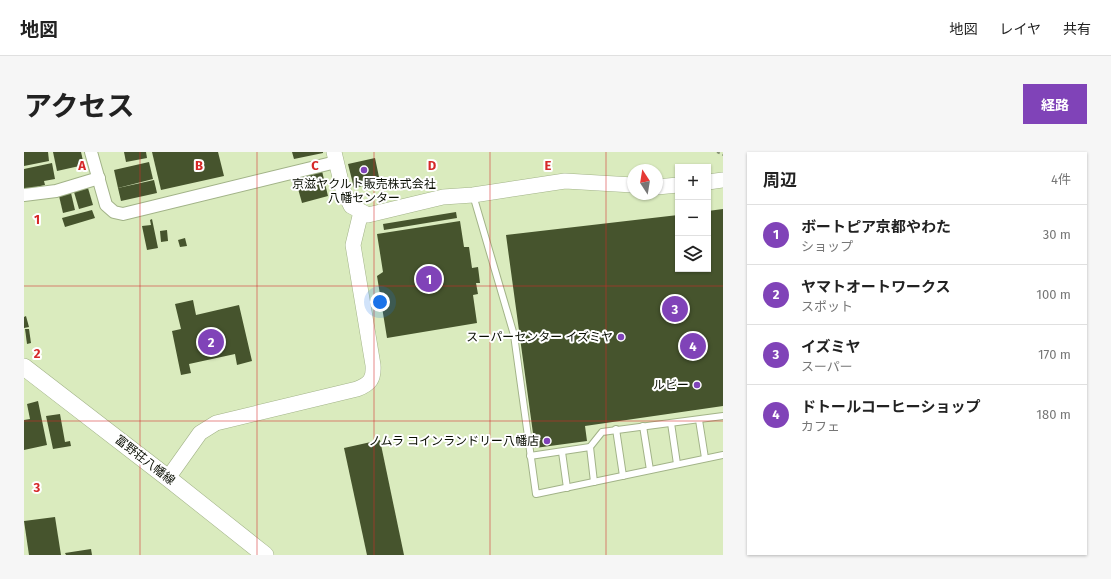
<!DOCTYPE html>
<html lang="ja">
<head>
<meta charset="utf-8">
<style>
	body { margin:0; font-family:"Fira Sans","Noto Sans JP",sans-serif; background:#f6f6f6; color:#222 }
	.controls { position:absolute; right:12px; top:12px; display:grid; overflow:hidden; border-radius:0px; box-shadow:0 1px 3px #0004 }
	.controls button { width:36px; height:36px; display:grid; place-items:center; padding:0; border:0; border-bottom:1px solid #e0e0e0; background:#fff; color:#222; font:20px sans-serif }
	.compass { position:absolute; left:603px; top:12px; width:36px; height:36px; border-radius:50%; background:#fff; box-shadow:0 1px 3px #0004; rotate:348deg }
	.you { position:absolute; left:356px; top:150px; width:14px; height:14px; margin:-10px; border:3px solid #fff; border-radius:50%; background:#1a73e8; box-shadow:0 0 0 6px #1a73e833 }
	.badge { display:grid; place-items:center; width:26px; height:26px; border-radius:50%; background:#8043b8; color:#fff; font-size:13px; font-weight:700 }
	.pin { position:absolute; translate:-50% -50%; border:2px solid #fff; box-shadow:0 1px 4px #0006 }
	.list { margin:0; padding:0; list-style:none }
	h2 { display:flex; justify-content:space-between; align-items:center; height:52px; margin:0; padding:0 16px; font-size:17px }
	h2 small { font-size:13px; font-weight:400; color:#767676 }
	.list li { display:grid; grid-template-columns:26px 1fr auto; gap:12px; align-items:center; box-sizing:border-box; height:60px; padding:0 16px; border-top:1px solid #e0e0e0 }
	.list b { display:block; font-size:15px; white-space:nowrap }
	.list p { margin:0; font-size:13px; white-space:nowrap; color:#767676 }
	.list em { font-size:13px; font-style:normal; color:#767676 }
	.icon { flex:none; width:22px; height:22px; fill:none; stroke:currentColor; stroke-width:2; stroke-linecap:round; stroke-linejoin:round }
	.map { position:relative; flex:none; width:699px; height:403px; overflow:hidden; border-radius:0px }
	header { display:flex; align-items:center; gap:24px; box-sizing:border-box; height:56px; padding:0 20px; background:#fff; border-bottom:1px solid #e0e0e0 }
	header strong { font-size:19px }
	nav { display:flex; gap:22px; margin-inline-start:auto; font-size:14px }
	.intro { display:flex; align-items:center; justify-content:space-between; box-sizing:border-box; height:96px; padding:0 24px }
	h1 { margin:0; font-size:28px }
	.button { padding:10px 18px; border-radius:0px; background:#8043b8; color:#fff; font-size:14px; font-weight:700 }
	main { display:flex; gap:24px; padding:0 24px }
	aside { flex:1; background:#fff; border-radius:0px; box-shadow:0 1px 3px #0004 }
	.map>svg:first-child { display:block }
	.building { fill:#46542d }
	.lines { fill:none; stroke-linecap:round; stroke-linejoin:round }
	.service-casing { stroke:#a2b388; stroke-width:8 }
	.minor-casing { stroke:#a2b388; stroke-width:14 }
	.tertiary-casing { stroke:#a2b388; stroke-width:16 }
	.secondary-casing { stroke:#a2b388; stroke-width:18 }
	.path { stroke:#849070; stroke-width:2; stroke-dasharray:3 3; stroke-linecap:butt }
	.service { stroke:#fff; stroke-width:6 }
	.minor { stroke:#fff; stroke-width:12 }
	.tertiary { stroke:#fff; stroke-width:15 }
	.secondary { stroke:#fff; stroke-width:17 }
	.grid { fill:none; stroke:#d62828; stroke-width:1; stroke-opacity:0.55 }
	.poi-dot { fill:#8043b8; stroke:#fff; stroke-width:1.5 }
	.labels { text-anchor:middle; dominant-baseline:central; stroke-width:4; stroke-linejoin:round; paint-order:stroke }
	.poi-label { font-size:12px; fill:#090e02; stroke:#fff; text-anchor:end }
	.street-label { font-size:12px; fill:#090e02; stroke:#fff }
	.grid-label { font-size:13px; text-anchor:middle; font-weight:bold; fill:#d62828; stroke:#fff; stroke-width:4; stroke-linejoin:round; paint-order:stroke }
</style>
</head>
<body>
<header>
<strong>地図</strong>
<nav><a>地図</a><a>レイヤ</a><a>共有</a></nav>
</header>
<div class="intro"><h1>アクセス</h1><a class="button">経路</a></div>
<main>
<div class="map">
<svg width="699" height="403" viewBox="0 0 699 403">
	<rect width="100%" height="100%" fill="#daebbe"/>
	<g class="building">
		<polygon points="0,0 24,0 25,9 0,14"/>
		<polygon points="29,0 57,0 60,13 33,19"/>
		<polygon points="100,0 122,0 123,6 102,10"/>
		<polygon points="128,0 194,0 200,24 137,38"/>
		<polygon points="268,0 299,0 299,1 270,7"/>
		<polygon points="351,6 355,25 338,29 339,34 330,36 324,12"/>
		<polygon points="125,10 129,27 94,36 90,18"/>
		<polygon points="28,11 31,27 20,29 21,33 0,38 0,17"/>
		<polygon points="298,19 304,44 278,51 271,26"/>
		<polygon points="130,28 133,41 97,49 94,36"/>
		<polygon points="64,36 69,53 55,57 50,40"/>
		<polygon points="47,41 51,58 39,61 35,44"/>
		<polygon points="699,57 699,254 561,274 563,289 511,296 482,83 654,63 654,117 684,117 684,59"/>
		<polygon points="68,58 71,66 41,75 38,66"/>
		<polygon points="432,60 433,66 360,78 359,72"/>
		<polygon points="128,67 134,96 123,98 118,74 127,73 126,68"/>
		<polygon points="436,69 440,95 445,95 448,116 454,115 456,131 452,131 454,142 449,143 453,171 363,186 353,124 359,120 353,82"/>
		<polygon points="143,78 144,89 137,90 136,79"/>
		<polygon points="161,86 163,94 156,95 154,88"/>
		<polygon points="169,148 172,163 215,153 228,209 213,213 211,202 165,212 167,221 157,223 148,179 157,177 151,152"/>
		<polygon points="2,164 5,175 0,176 0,165"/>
		<polygon points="1,177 5,177 7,191 3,192"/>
		<polygon points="14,249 23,293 0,298 0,268 6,267 3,252"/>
		<polygon points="36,262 41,290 46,289 47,294 29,297 22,264"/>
		<polygon points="356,288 380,403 343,403 320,296"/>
		<polygon points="31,365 37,403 5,403 0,369"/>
		<polygon points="67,397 68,403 42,403 41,401"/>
	</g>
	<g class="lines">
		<defs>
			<g id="service">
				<polyline points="449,43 490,183 512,342 699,303"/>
				<polyline points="675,268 681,306"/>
				<polyline points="647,271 653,312"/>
				<polyline points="619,274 626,318"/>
				<polyline points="592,277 599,324"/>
				<polyline points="566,295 570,330"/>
				<polyline points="538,300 543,336"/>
				<polyline points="506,304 566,295 578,280 699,264"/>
			</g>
			<g id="minor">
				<polyline points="67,0 82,53 90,60 99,62 312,10"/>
				<polyline points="0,43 32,39 75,26"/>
			</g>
			<g id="tertiary">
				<polyline points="310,0 319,38 327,54 344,63 419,45 449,43 541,29 609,33"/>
				<polyline points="684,30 699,28"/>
				<polyline points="633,35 654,33"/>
				<path d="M144,326L176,281L192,271L333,237C346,232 350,227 349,213L329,93L337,60"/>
			</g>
			<polyline id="secondary" points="0,215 144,326 241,403"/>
		</defs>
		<use href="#service" class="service-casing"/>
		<use href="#minor" class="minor-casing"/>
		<use href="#tertiary" class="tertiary-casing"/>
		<use href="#secondary" class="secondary-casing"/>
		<polyline class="path" points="693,0 699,3"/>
		<use href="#service" class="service"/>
		<use href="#minor" class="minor"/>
		<use href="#tertiary" class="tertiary"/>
		<use href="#secondary" class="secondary"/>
	</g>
	<path class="grid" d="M116,0V403M233,0V403M350,0V403M466,0V403M582,0V403M0,134H699M0,269H699"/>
	<g class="poi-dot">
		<circle cx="340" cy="18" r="4"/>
		<circle cx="597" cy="185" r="4"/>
		<circle cx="673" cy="233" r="4"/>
		<circle cx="523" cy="289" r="4"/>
	</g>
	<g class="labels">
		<g class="poi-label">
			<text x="340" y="32" text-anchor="middle">京滋ヤクルト販売株式会社<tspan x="340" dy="14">八幡センター</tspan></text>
			<text x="589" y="185">スーパーセンター イズミヤ</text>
			<text x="665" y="233">ルビー</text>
			<text x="515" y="289">ノムラ コインランドリー八幡店</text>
		</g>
		<g class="street-label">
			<text transform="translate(121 308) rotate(38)">富野荘八幡線</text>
		</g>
	</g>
	<g class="grid-label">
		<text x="58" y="18">A</text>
		<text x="175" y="18">B</text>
		<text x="291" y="18">C</text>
		<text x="408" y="18">D</text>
		<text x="524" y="18">E</text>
		<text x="13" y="72">1</text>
		<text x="13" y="206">2</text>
		<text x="13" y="340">3</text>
	</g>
</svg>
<div class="controls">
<button>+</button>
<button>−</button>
<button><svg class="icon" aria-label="layers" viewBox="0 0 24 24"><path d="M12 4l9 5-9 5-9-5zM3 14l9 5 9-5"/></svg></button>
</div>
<svg class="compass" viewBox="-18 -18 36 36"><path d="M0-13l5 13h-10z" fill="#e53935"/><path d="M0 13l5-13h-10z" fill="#767676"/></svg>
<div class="you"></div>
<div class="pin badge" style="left:405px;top:127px">1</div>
<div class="pin badge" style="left:187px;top:190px">2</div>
<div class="pin badge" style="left:651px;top:157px">3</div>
<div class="pin badge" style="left:669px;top:194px">4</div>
</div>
<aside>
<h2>周辺<small>4件</small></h2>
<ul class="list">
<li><span class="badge">1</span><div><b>ボートピア京都やわた</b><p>ショップ</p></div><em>30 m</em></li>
<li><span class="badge">2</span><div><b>ヤマトオートワークス</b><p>スポット</p></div><em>100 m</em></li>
<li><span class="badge">3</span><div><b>イズミヤ</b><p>スーパー</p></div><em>170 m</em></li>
<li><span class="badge">4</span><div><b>ドトールコーヒーショップ</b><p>カフェ</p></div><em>180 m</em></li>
</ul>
</aside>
</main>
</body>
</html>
